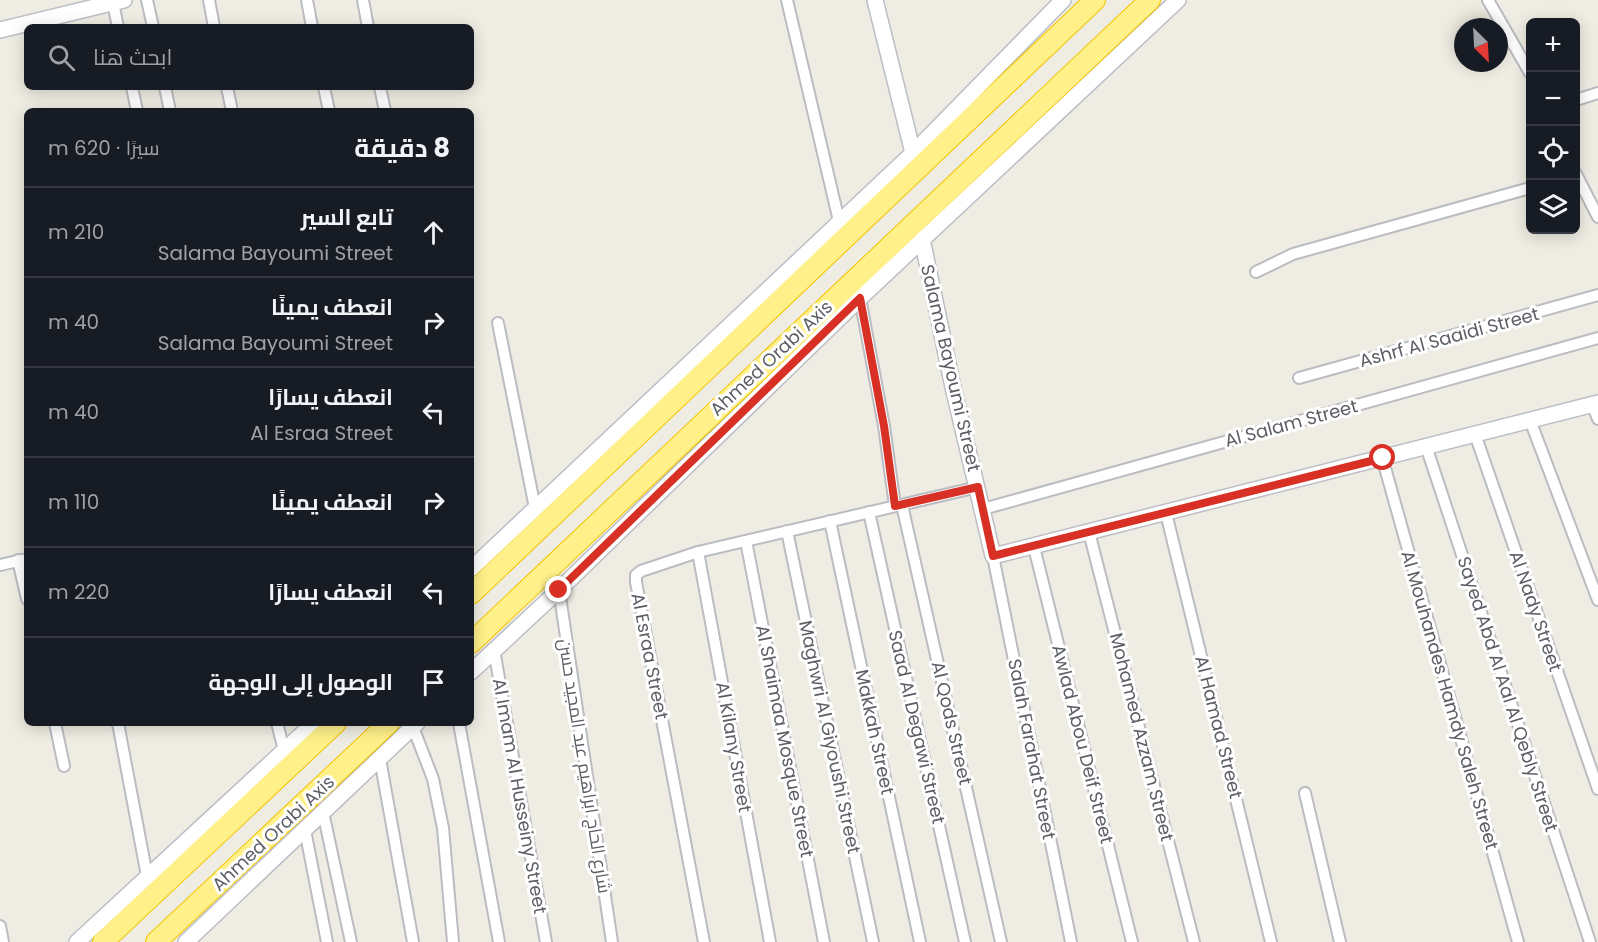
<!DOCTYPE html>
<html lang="ar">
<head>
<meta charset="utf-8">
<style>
	body { margin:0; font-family:Poppins,Cairo,sans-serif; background:#20242c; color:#f1f3f6; direction:rtl }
	.controls { position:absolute; right:18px; top:18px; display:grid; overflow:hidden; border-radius:9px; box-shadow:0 3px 15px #0003 }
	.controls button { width:54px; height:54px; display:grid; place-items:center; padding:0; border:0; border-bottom:2px solid #363941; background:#171b24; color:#f1f3f6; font:30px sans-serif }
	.compass { position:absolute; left:1454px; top:18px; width:54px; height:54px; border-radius:50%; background:#171b24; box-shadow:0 3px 15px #0003; rotate:156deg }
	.stop { position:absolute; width:18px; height:18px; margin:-14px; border:4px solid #d93025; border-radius:50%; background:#fff }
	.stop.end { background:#d93025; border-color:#fff; box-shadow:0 2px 6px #0008 }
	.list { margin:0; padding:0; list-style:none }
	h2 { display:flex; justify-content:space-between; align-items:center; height:78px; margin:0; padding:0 24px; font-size:26px }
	h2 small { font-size:20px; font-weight:400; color:#9ea1a6 }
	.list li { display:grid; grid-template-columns:39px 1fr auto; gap:18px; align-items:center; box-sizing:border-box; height:90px; padding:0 24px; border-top:2px solid #363941 }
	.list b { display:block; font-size:22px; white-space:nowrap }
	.list p { margin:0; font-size:20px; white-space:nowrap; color:#9ea1a6 }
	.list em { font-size:20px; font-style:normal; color:#9ea1a6 }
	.icon { flex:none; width:33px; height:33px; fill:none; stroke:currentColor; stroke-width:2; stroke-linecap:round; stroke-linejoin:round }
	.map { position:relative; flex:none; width:1598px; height:942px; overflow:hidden; direction:ltr }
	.search { position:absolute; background:#171b24; box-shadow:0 3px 15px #0003; left:24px; top:24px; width:450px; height:66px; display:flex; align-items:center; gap:15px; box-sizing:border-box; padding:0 21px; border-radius:9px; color:#9ea1a6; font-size:22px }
	.panel { position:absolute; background:#171b24; box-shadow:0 3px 15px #0003; left:24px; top:108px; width:450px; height:618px; border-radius:9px; direction:rtl }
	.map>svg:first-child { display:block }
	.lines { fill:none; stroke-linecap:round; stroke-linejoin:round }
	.street-casing { stroke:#bbbcc2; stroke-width:14 }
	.secondary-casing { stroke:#bcbec5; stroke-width:18 }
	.highway-casing { stroke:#f2c400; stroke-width:22 }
	.street { stroke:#fff; stroke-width:10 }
	.secondary { stroke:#fff; stroke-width:15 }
	.highway { stroke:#fff08a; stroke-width:20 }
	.route { stroke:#d93025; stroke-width:8 }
	.labels { text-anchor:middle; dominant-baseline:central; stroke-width:6; stroke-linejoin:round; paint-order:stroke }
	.street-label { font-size:18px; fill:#5b5e64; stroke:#fff }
</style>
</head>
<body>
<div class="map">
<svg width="1598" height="942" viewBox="0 0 1598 942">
	<rect width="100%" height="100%" fill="#efede3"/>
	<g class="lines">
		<defs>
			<g id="street">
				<polyline points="147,0 153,27"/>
				<polyline points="209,0 214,27"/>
				<polyline points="307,0 312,27"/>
				<polyline points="363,0 368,27"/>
				<polyline points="787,0 839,221"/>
				<polyline points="1488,0 1530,73"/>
				<polyline points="113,3 118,27"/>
				<polyline points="132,87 137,111"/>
				<polyline points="165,87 170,111"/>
				<polyline points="227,87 232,111"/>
				<polyline points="324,87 329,111"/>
				<polyline points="380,87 385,111"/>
				<polyline points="1576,100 1598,93"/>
				<polyline points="1576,174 1598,217"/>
				<polyline points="1256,272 1293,254 1530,188"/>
				<polyline points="860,298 884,426 895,506"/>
				<polyline points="498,323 535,508"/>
				<polyline points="1299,378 1598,295"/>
				<polyline points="1592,404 1598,419"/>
				<polyline points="1530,420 1598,600"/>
				<polyline points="1475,434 1598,789"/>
				<polyline points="1426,446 1590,942"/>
				<polyline points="1382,457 1518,942"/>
				<polyline points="902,505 1001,942"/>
				<polyline points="983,509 1598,338"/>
				<polyline points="869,512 965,942"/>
				<polyline points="1166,513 1271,942"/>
				<polyline points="830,521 920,942"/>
				<polyline points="787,531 873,942"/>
				<polyline points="1089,532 1194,942"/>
				<polyline points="746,541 824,942"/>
				<polyline points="1034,547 1132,942"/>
				<polyline points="698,552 770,942"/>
				<polyline points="993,556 1071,942"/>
				<polyline points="18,560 27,599"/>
				<polyline points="0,565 27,559"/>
				<polyline points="559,590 612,942"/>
				<polyline points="494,650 546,942"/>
				<polyline points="55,723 64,766"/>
				<polyline points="118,723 147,876"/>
				<polyline points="277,723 284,750"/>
				<polyline points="459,723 499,942"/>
				<polyline points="413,727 433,779 443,828 453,942"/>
				<polyline points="380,759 413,942"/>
				<polyline points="1305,793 1340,942"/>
				<polyline points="323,812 351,942"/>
				<polyline points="305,830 327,942"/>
				<polyline points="0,926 3,942"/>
				<polyline points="704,942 636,582 636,575 641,571 698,552 978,487"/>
			</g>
			<g id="secondary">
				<polyline points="875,0 913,153"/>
				<polyline points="0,30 124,0"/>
				<polyline points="922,239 953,387 993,556 1598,403"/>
				<polyline points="471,569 913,153 1063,0"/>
				<polyline points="471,672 559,590 860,298 1178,0"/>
				<polyline points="77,942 314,723"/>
				<polyline points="186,942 417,723"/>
			</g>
			<g id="highway">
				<polyline points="471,594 1095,0"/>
				<polyline points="471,643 1150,0"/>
				<polyline points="103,942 336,723"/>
				<polyline points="156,942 389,723"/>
			</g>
		</defs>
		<use href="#street" class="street-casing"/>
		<use href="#secondary" class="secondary-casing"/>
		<use href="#highway" class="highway-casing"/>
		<use href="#street" class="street"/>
		<use href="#secondary" class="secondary"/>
		<use href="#highway" class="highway"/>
	</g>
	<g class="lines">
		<polyline class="route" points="559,590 860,298 884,426 895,506 978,487 993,556 1383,458"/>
	</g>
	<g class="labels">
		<g class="street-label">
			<text transform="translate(1449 337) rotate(-15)">Ashrf Al Saaidi Street</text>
			<text transform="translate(771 358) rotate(-43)">Ahmed Orabi Axis</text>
			<text transform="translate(951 368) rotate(77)">Salama Bayoumi Street</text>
			<text transform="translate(1291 423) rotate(-15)">Al Salam Street</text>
			<text transform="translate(1536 611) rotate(71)">Al Nady Street</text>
			<text transform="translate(650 656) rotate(79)">Al Esraa Street</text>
			<text transform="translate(1508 694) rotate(72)">Sayed Abd Al Aal Al Qebly Street</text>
			<text transform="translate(1450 700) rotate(74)">Al Mouhandes Hamdy Saleh Street</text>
			<text transform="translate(952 723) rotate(77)">Al Qods Street</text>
			<text transform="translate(917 727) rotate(77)">Saad Al Degawi Street</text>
			<text transform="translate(1219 727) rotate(76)">Al Hamad Street</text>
			<text transform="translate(875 732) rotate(78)">Makkah Street</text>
			<text transform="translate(830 737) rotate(78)">Maghwri Al Giyoushi Street</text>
			<text transform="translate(1142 737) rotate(76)">Mohamed Azzam Street</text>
			<text transform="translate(785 741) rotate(79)">Al Shaimaa Mosque Street</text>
			<text transform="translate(1083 744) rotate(76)">Awlad Abou Deif Street</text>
			<text transform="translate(734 747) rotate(80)">Al Kilany Street</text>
			<text transform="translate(1032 749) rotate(79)">Salah Farahat Street</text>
			<text transform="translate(585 766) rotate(81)">شارع الحاج ابراهيم عبد المجيد حسن</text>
			<text transform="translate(520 796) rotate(80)">Al Imam Al Husseiny Street</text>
			<text transform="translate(273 833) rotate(-43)">Ahmed Orabi Axis</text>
		</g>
	</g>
</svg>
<div class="controls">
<button>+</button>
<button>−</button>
<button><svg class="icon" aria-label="locate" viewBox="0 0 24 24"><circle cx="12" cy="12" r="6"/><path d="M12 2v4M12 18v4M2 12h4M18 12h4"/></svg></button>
<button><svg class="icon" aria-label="layers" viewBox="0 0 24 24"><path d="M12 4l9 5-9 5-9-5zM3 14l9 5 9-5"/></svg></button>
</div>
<svg class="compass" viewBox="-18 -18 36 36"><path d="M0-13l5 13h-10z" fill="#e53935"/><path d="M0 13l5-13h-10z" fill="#9ea1a6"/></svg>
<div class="stop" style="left:1383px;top:458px"></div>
<div class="stop end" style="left:559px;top:590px"></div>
<div class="search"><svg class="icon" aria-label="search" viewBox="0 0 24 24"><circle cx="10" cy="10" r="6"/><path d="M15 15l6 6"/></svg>ابحث هنا</div>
<section class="panel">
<h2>8 دقيقة<small>سيرًا · 620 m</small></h2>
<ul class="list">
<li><svg class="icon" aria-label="ahead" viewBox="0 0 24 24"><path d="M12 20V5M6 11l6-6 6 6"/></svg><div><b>تابع السير</b><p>Salama Bayoumi Street</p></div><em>210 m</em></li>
<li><svg class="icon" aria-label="right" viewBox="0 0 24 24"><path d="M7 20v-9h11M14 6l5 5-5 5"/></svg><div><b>انعطف يمينًا</b><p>Salama Bayoumi Street</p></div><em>40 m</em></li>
<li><svg class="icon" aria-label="left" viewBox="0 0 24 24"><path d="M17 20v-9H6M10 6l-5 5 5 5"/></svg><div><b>انعطف يسارًا</b><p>Al Esraa Street</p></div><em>40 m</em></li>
<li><svg class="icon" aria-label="right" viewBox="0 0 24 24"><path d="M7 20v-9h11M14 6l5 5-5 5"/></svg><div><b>انعطف يمينًا</b></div><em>110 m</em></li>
<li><svg class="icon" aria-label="left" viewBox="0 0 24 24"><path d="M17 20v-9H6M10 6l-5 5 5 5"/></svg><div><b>انعطف يسارًا</b></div><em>220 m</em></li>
<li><svg class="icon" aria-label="arrive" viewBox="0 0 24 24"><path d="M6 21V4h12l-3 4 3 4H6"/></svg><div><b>الوصول إلى الوجهة</b></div></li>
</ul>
</section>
</div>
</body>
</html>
